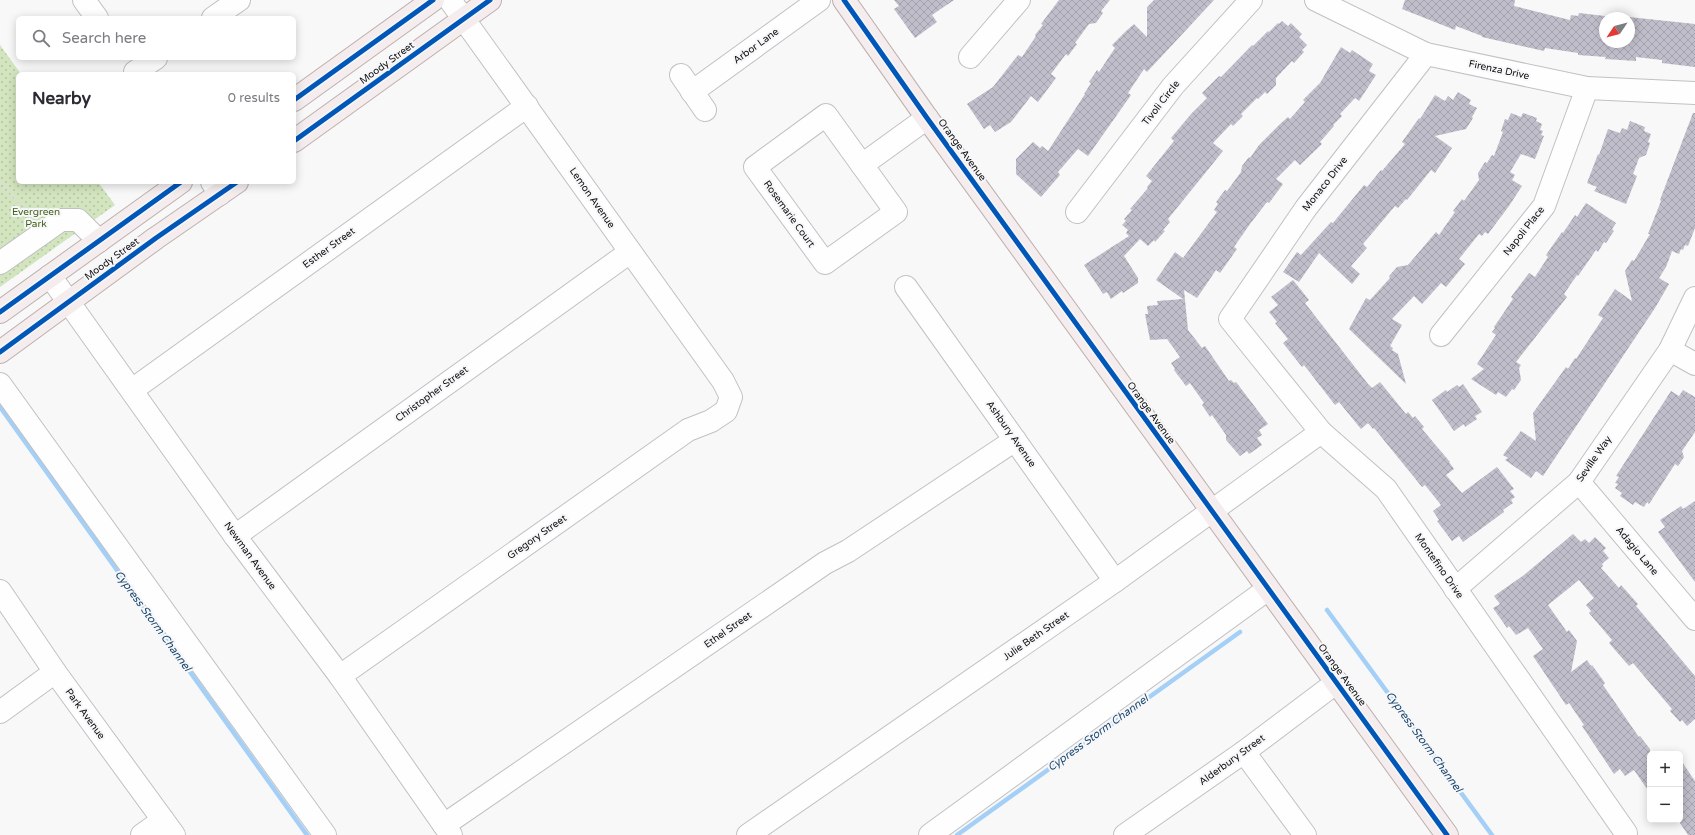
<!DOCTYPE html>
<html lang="en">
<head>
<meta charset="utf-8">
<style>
	body { margin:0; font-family:"Varela Round",sans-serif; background:#f2f2f3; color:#2b2b33 }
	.controls { position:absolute; right:12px; bottom:12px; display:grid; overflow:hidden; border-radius:6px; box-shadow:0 2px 10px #0003 }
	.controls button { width:36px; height:36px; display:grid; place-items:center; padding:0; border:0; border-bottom:1px solid #e1e1e2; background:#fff; color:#2b2b33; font:20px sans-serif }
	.compass { position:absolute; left:1599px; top:12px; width:36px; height:36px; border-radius:50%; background:#fff; box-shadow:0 2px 10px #0003; rotate:235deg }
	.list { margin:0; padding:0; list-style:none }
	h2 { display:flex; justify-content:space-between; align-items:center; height:52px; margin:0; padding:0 16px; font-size:17px }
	h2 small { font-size:13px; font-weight:400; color:#7c7c81 }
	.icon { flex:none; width:22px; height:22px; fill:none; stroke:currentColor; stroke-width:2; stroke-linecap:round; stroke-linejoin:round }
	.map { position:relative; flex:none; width:1695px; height:835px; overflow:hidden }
	.search { position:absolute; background:#fff; box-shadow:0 2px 10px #0003; left:16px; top:16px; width:280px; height:44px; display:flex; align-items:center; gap:10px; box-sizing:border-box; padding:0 14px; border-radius:6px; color:#7c7c81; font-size:15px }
	.panel { position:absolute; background:#fff; box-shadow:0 2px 10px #0003; left:16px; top:72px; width:280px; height:112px; border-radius:6px }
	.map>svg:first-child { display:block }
	.park { fill:url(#park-dots) }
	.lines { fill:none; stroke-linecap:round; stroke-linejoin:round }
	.stream { stroke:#a4cff6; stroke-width:4.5 }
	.building { fill:url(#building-cross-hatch) }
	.minor-casing { stroke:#c1c1c2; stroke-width:24 }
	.major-casing { stroke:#bdb0af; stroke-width:24 }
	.path { stroke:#dedede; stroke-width:2.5; stroke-dasharray:2 3; stroke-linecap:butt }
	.minor { stroke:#fefefe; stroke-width:22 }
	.major { stroke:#f5eded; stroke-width:22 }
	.cycleway-casing { stroke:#f7f7f9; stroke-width:8 }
	.cycleway { stroke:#0057b8; stroke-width:5 }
	.labels { text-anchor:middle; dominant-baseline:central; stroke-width:4; stroke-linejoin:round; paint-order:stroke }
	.street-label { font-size:10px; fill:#0e0e0f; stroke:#f7f7f9 }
	.park-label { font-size:10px; fill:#3f5e16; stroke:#f7f7f9 }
	.water-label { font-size:11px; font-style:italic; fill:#1b486d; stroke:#f7f7f9 }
</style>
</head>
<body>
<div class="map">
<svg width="1695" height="835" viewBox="0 0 1695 835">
	<defs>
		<pattern id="park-dots" width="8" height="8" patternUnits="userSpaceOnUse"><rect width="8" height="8" fill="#d2e5bf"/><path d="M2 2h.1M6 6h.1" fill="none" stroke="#b3c3a3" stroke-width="1.8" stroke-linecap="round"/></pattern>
		<pattern id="building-cross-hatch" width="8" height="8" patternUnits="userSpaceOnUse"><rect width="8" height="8" fill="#c0beca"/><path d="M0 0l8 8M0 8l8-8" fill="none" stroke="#a4a2ac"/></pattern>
	</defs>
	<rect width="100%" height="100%" fill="#f8f8f8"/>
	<polygon class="park" points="0,45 21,74 18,74 18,182 98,182 115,205 0,287"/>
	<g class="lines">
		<g class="stream">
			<polyline points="0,407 307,835"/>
			<polyline points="1327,610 1492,835"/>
			<polyline points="957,835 1240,632"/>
		</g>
	</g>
	<g class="building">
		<polygon points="894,0 954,0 932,15 937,22 915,38 894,9 899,6"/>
		<polygon points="1059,0 1110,0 1101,11 1103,13 1096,23 1089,24 1075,43 1077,44 1068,56 1066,54 1051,74 1056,78 1038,102 1031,96 1011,122 995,132 990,125 984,129 967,104 993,87 1018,55 1022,57 1036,36 1035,35 1043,25 1041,24"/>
		<polygon points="1154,0 1214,0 1147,72 1144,69 1128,93 1131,95 1088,156 1078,149 1058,172 1060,175 1041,197 1016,174 1016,159 1033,142 1040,148 1042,146 1048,151 1085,94 1084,94 1091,83 1089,82 1097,70 1099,72 1115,48 1112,45 1126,31 1134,24 1147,37 1147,7"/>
		<polygon points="1405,0 1515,0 1514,6 1570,20 1571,15 1578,16 1579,13 1605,16 1603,42 1629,42 1629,17 1695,24 1695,67 1662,63 1662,60 1636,57 1636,61 1605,59 1606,57 1578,55 1578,53 1545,48 1544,51 1482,37 1482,36 1456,26 1455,30 1402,9"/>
		<polygon points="1282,21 1288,26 1291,23 1302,34 1299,37 1307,45 1302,50 1304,52 1294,63 1292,61 1276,78 1276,85 1267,94 1265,92 1258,99 1257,98 1241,114 1243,116 1233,126 1231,124 1213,143 1223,151 1168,219 1170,222 1163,230 1165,231 1155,242 1154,240 1148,246 1140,239 1124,256 1138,278 1138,283 1123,293 1122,291 1111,299 1107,292 1103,294 1084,265 1129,236 1126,233 1128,230 1122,225 1126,221 1124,219 1132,210 1130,209 1148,188 1147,187 1152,181 1146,176 1174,141 1171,138 1191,114 1207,98 1202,93 1219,76 1221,77 1252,45 1253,46 1268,31 1269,32 1278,23 1279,24"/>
		<polygon points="1341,47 1350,53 1352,50 1373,64 1369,71 1376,75 1359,101 1355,98 1340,114 1342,116 1333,125 1334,126 1320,142 1322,144 1300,165 1295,160 1276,179 1283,184 1269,203 1267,202 1250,224 1234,247 1237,249 1220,273 1216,270 1197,298 1184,290 1188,330 1202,348 1205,346 1229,381 1231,380 1234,383 1236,382 1268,424 1259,430 1262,435 1257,438 1262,445 1249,454 1247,451 1240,456 1226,440 1226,435 1212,415 1210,417 1202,405 1204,403 1190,383 1186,386 1174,370 1175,369 1171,363 1180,357 1167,339 1150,340 1145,314 1148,314 1147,306 1158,305 1157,301 1183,299 1156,280 1175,252 1183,258 1186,254 1217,212 1214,210 1218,204 1216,202 1225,190 1227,191 1241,172 1242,166 1249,157 1250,158 1259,145 1280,124 1288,117 1290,119 1305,102 1303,100 1320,83"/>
		<polygon points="1458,92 1471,100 1469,104 1477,108 1472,117 1473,118 1466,129 1435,136 1452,148 1435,173 1431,170 1407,200 1406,199 1398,208 1395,206 1363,244 1367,248 1351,266 1360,274 1352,284 1319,253 1299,282 1283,272 1297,252 1301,255 1331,222 1333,223 1364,185 1367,187 1381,170 1382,171 1405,144 1402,142 1419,118 1420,119 1435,95 1445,101 1448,96 1453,100"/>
		<polygon points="1511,113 1521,117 1523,113 1537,118 1536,121 1542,124 1540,130 1543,131 1541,135 1544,136 1535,159 1521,154 1510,172 1515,175 1512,180 1522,186 1509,206 1488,234 1485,232 1482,236 1479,234 1459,259 1465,264 1446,287 1441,283 1422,304 1414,296 1392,319 1402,325 1390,346 1393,348 1392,350 1398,354 1406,384 1349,329 1366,298 1370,300 1390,278 1389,276 1397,267 1408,265 1436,232 1439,235 1455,212 1453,211 1462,199 1464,201 1479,180 1478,173 1485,162 1487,163 1492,155 1494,156 1503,132 1501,131 1505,119 1508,120"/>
		<polygon points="1693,113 1695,113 1695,228 1688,246 1685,245 1683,250 1681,249 1679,254 1672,251 1666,267 1659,278 1669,284 1655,308 1543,476 1536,471 1531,478 1505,460 1508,458 1503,455 1521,431 1536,441 1533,413 1566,367 1568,369 1575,358 1576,359 1603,318 1598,315 1615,289 1632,301 1625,271 1632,260 1634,261 1650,234 1648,234 1661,201 1660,200"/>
		<polygon points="1630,121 1645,127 1644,131 1651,134 1648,142 1650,143 1646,155 1639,158 1633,174 1637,176 1626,204 1594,191 1597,187 1587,183 1598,154 1599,155 1608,129 1620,133 1622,128 1627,130"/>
		<polygon points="1586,203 1616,223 1612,229 1614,231 1606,243 1604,242 1598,252 1596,250 1578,276 1577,275 1564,294 1567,297 1516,362 1521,365 1519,368 1521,380 1514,390 1512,389 1506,397 1498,392 1496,395 1471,379 1484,369 1477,364 1496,335 1492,332 1495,328 1494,327 1513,299 1511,297 1529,273 1535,277 1548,257 1546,255 1562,232 1563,233 1575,215 1577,217"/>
		<polygon points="1293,280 1309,300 1305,303 1368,384 1372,388 1380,382 1406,414 1408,412 1413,418 1415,416 1424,427 1422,429 1450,462 1449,462 1454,469 1446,475 1462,493 1497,467 1514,489 1510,491 1515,497 1511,500 1513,503 1503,510 1504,512 1463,542 1459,536 1452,541 1437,521 1439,520 1433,511 1441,505 1425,485 1422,487 1374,428 1373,429 1368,423 1361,429 1339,402 1335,405 1304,365 1302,367 1283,343 1288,339 1275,323 1277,322 1269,312 1278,305 1271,297"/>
		<polygon points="1463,384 1482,412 1475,416 1477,419 1465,427 1464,424 1454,431 1432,400 1446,390 1447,392 1457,385 1459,387"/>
		<polygon points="1683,390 1695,397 1695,432 1682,451 1684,457 1678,466 1675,464 1649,504 1647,502 1644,507 1635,502 1633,505 1620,496 1622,493 1615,488 1618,484 1615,483 1619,477 1616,476 1671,391 1679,396"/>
		<polygon points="1695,501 1695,582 1658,532 1665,527 1660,520 1681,506 1683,509"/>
		<polygon points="1573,534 1581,542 1585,539 1589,543 1595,537 1606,548 1603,551 1609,558 1602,564 1603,566 1601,568 1619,588 1621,585 1638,604 1636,606 1695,676 1695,719 1687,726 1682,720 1680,722 1670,711 1672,709 1633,663 1629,666 1609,643 1612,640 1589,613 1591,611 1586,605 1594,598 1579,580 1548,605 1567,632 1569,630 1577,641 1571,672 1587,660 1591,666 1592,665 1605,683 1603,685 1634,730 1639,737 1640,736 1650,749 1650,793 1634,770 1625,776 1620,769 1614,774 1582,726 1584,725 1569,703 1566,705 1533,656 1543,649 1528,628 1516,635 1509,626 1507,628 1493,608 1500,604 1494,596 1524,575"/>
		<polygon points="1680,759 1695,781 1695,835 1688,835 1680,823"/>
	</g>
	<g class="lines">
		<defs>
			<g id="minor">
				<polyline points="84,0 97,18"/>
				<polyline points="1316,0 1426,54 1587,88 1695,93"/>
				<polyline points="213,18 239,0"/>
				<polyline points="1426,54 1306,208 1230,319 1321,432 1386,489 1626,833"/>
				<polyline points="970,57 1019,0"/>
				<polyline points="135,72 156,58"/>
				<polyline points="681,75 705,110"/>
				<polyline points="692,92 819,0"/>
				<polygon points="826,115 896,212 825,263 755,167"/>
				<polyline points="862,165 927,118"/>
				<polyline points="212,182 220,194"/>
				<polyline points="1077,212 1173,86 1251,0"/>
				<polyline points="0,263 61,220 78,220 99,241"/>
				<polyline points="50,276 235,536 340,676 451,835"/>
				<polyline points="906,287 1115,581"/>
				<polyline points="1441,335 1544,206 1587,88"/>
				<polyline points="1670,350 1695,364"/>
				<polyline points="0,384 325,835"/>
				<polyline points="132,390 527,106"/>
				<polyline points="1579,482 1695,619"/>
				<polyline points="235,536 630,252"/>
				<polyline points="1455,589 1579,482 1670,350 1695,298"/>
				<polyline points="0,591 55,672 174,835"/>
				<polyline points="340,676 688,430 711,421 726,411 731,397 723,381 450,0"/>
				<polyline points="0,712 55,672"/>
				<polyline points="1244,752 1305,835"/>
				<polyline points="444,825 825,563 848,551 1015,440"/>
				<polyline points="142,835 163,820"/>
				<polyline points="748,835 1115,581 1321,432"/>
				<polyline points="930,835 1268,589"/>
				<polyline points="1125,835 1244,752 1337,682"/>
			</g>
			<g id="major">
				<polyline points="844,0 927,118 1447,835"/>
				<polyline points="294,100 433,0"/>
				<polyline points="294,141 490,0"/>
				<polyline points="0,312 181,182"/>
				<polyline points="0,352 156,238 237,182"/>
			</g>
		</defs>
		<use href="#minor" class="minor-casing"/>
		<use href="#major" class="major-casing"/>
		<polyline class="path" points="0,183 18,201 37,216"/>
		<use href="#minor" class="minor"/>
		<use href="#major" class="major"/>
		<defs>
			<g id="cycleway">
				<polyline points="844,0 927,118 1447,835"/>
				<polyline points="294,100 433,0"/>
				<polyline points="294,141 490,0"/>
				<polyline points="0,312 181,182"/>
				<polyline points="0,352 156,238 237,182"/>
			</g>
		</defs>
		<use href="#cycleway" class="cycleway-casing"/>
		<use href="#cycleway" class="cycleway"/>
	</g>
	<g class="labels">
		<g class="street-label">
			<text transform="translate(756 46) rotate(-36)">Arbor Lane</text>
			<text transform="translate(387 63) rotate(-36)">Moody Street</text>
			<text transform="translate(1499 70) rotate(12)">Firenza Drive</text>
			<text transform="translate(1161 103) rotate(-52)">Tivoli Circle</text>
			<text transform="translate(962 150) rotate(54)">Orange Avenue</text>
			<text transform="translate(1325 184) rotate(-52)">Monaco Drive</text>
			<text transform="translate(592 198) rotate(55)">Lemon Avenue</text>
			<text transform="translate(789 214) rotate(54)">Rosemarie Court</text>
			<text transform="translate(1524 231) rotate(-52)">Napoli Place</text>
			<text transform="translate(329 248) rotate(-36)">Esther Street</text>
			<text transform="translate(112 259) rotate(-36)">Moody Street</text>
			<text transform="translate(432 394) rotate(-36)">Christopher Street</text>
			<text transform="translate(1151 413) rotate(54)">Orange Avenue</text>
			<text transform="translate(1011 434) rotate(55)">Ashbury Avenue</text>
			<text transform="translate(1594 459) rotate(-55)">Seville Way</text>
			<text transform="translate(537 537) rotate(-35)">Gregory Street</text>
			<text transform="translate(1637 551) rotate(50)">Adagio Lane</text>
			<text transform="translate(250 556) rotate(54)">Newman Avenue</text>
			<text transform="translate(1439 566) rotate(55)">Montefino Drive</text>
			<text transform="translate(728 630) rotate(-35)">Ethel Street</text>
			<text transform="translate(1036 636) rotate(-35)">Julie Beth Street</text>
			<text transform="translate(1342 675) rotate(54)">Orange Avenue</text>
			<text transform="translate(85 714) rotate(54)">Park Avenue</text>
			<text transform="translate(1232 760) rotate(-36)">Alderbury Street</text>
		</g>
		<g class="park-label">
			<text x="36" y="212">Evergreen<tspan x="36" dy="12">Park</tspan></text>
		</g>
		<g class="water-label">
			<text transform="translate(153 621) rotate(54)">Cypress Storm Channel</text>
			<text transform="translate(1098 733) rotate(-36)">Cypress Storm Channel</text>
			<text transform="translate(1424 742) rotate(54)">Cypress Storm Channel</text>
		</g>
	</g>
</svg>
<div class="controls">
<button>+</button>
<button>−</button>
</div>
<svg class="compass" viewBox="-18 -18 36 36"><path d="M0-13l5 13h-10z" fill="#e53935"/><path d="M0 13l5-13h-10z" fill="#7c7c81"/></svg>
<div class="search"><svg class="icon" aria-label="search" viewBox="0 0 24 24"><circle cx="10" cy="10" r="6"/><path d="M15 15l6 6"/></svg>Search here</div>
<section class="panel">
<h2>Nearby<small>0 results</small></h2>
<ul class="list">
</ul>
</section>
</div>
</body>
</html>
